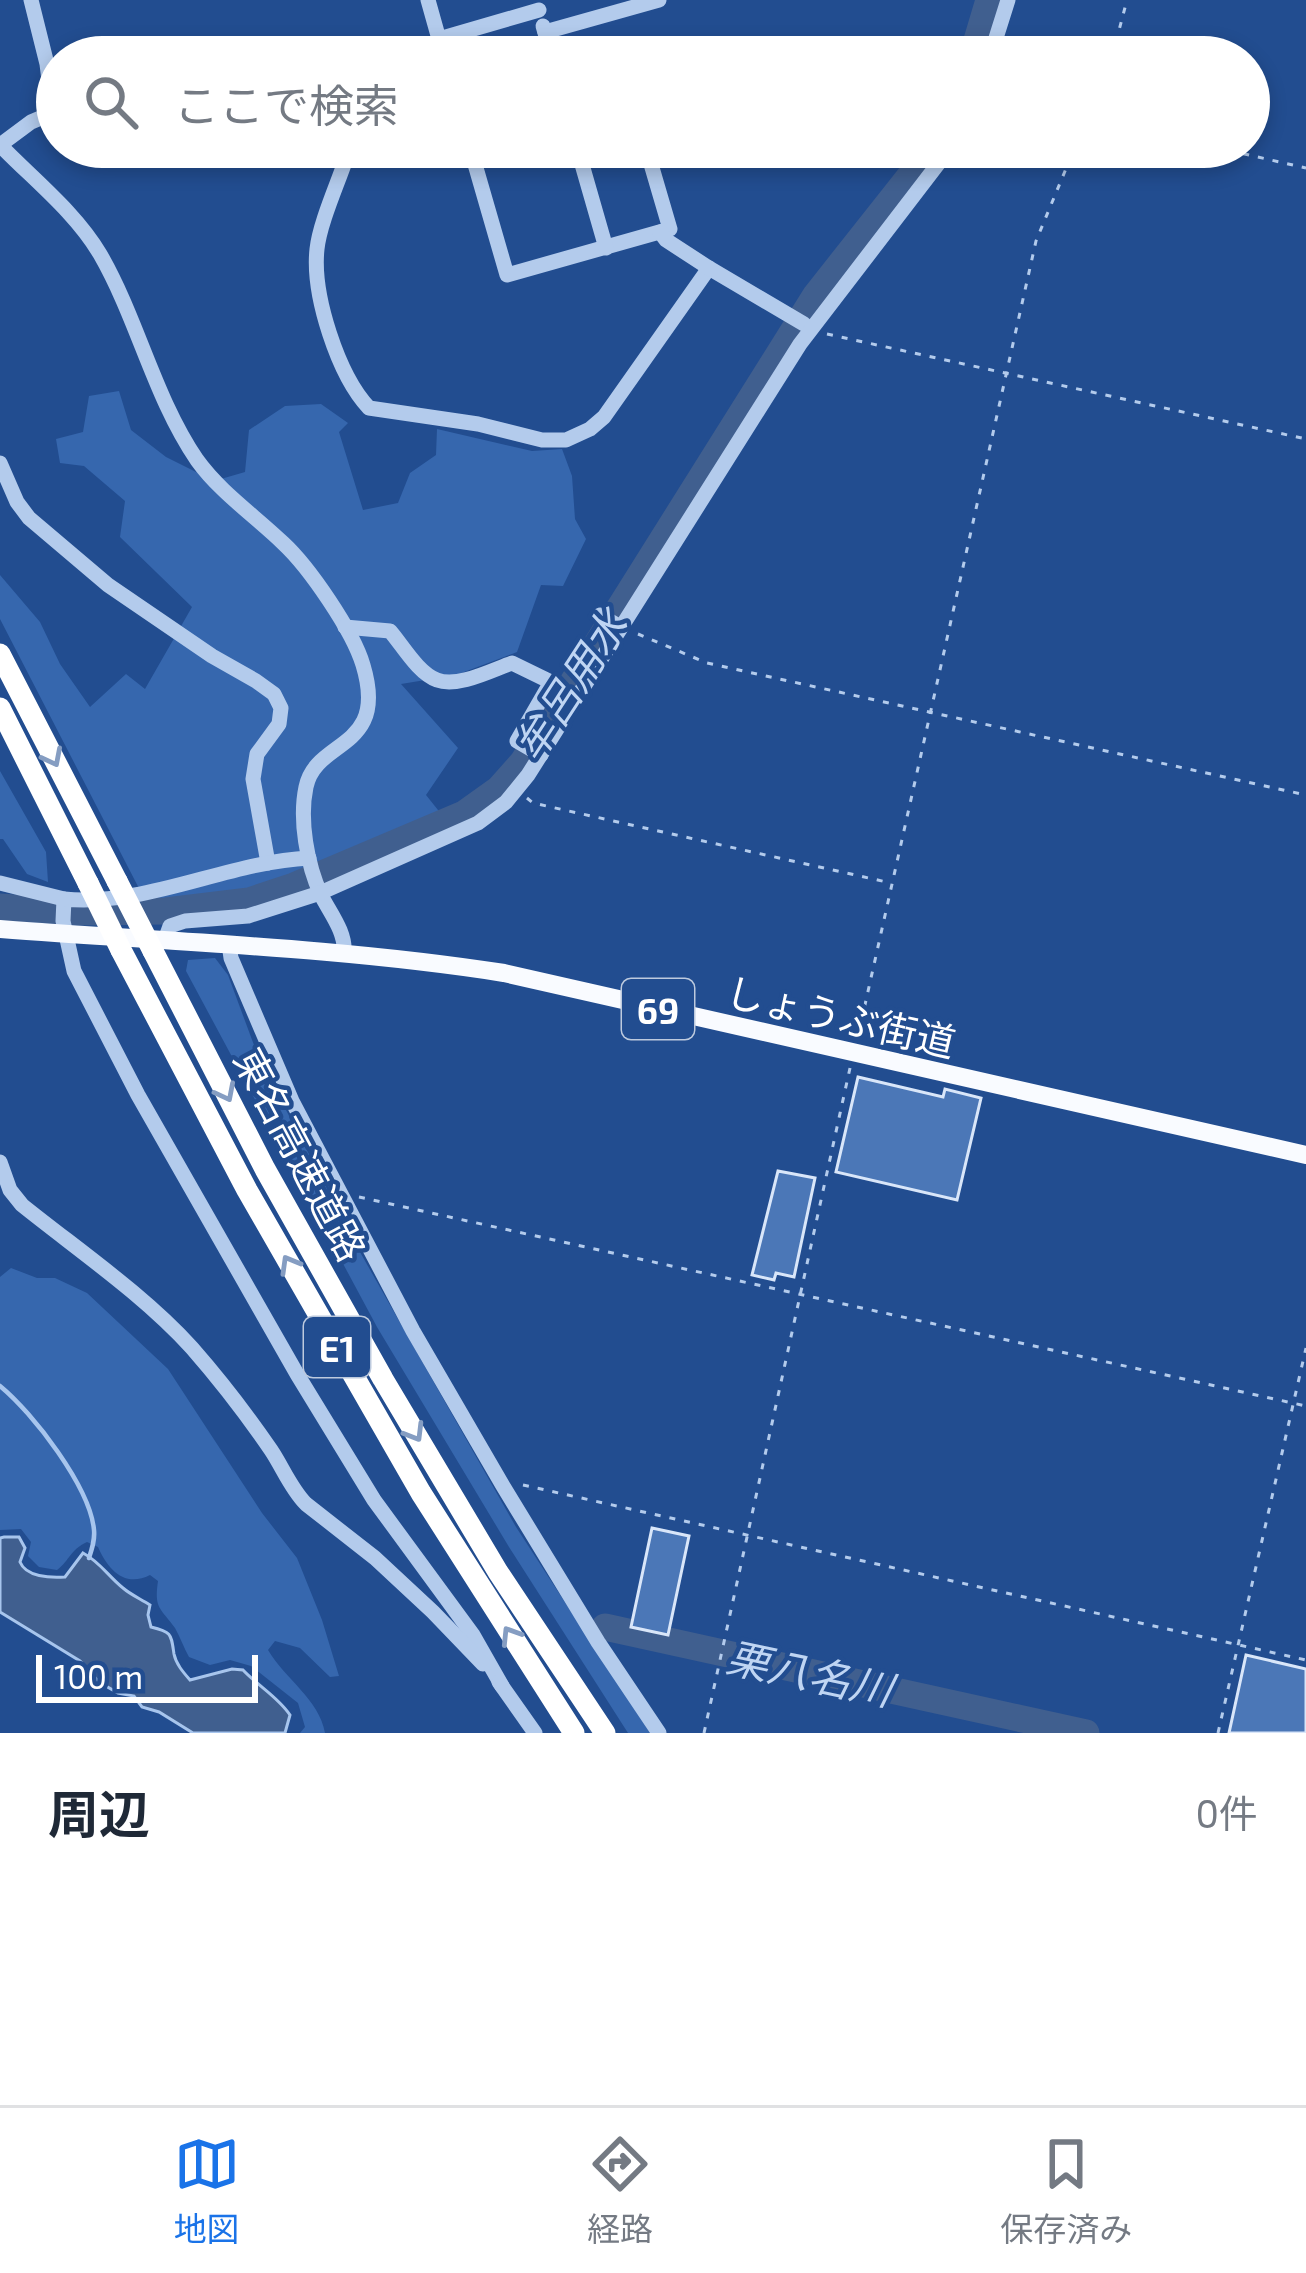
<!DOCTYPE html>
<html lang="ja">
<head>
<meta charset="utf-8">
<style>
	body { margin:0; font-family:"Exo 2","Noto Sans JP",sans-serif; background:#f6f6f7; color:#1f2937 }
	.scale { position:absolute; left:36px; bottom:30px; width:222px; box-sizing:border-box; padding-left:12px; border:6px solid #fff; border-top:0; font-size:33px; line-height:42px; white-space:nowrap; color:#fff; -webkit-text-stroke:9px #224d90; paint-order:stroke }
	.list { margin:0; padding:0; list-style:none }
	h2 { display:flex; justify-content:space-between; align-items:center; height:156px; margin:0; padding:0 48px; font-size:51px }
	h2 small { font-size:39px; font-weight:400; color:#747a83 }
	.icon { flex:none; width:66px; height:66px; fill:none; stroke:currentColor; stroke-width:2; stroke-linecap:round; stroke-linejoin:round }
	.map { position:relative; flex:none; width:1306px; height:1733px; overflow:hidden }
	.search { position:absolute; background:#fff; box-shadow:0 6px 18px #0003; left:36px; right:36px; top:36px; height:132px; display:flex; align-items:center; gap:30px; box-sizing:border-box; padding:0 42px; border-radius:66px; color:#747a83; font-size:45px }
	.sheet { height:372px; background:#fff }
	nav { display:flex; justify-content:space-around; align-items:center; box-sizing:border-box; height:168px; border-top:3px solid #e0e1e3; background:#fff; font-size:33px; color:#747a83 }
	nav a { display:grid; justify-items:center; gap:6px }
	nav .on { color:#1a73e8 }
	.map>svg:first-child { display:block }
	.green { fill:#3667ae }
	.water { fill:#405f8f; stroke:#a7c5ed; stroke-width:3 }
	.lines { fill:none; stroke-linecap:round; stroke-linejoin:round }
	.stream { stroke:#a7c5ed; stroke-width:4.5 }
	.river { stroke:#405f8f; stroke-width:27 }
	.building { fill:#4b77b7; stroke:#d9e6f9; stroke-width:3 }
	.path { stroke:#b3cbec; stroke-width:3; stroke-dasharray:6 9; stroke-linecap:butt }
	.minor { stroke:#b3cbec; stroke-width:15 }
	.major { stroke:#f9fbff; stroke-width:18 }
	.highway { stroke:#fff; stroke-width:21 }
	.highway-bridge { stroke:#fff; stroke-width:21 }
	.oneway { stroke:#859dc2 }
	.labels { text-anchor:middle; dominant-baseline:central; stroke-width:9; stroke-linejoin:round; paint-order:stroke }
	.shield { fill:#224d90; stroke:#bdcade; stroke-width:3 }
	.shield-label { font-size:36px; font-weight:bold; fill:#fff }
	.street-label { font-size:39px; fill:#fff; stroke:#224d90 }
	.water-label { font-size:42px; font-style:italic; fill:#bfd5f3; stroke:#224d90 }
</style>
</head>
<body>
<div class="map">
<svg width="1306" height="1733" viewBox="0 0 1306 1733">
	<rect width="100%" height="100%" fill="#224d90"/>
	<g class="green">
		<path d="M119,391L131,430L166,457L214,481L245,472L249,430L285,406L321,404L348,423L339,432L363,510L398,503L410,473L436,455L437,429L532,451L562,449L572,476L575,519L586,539L563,586L541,585L517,652L456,675L401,684L458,748L426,795L442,815C359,849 234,914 145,900L0,619V575L40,622L60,664L90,707L126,674L145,689L192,607L120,537L125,501L84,466L60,463L56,439L83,432L89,396Z"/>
		<polygon points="0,771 46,852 48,882 27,874 3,839 0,839"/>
		<polygon points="215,958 228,975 258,1056 356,1245 516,1527 650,1733 628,1733 509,1547 377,1327 186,971 188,960"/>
		<path d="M11,1268L37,1278H55L87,1293L168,1369L262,1513L297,1558L322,1620L339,1676L330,1677L300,1648L275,1641L268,1650C285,1679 319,1699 325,1733H300L305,1727L298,1703L251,1666L230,1660L210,1665L189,1657C184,1648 180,1637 175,1628C160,1607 154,1609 158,1581L150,1575C125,1588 108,1570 98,1547L87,1542C70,1550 70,1560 57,1570L39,1567L28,1556L31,1542L21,1529L0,1530V1277Z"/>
	</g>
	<path class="water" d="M4,1537H19L25,1548L20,1562C26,1577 50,1578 65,1577L83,1553C100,1562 108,1576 123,1588C131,1595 141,1599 150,1605L148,1615L151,1627C172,1632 171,1634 174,1654C176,1664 183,1672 190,1680L232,1669L243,1670C258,1686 278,1697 290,1715L285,1733H193L159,1712L142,1707L134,1696L118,1693L99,1682L80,1661L0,1612V1538Z"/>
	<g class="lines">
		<path class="stream" d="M0,1386C33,1413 90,1487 94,1530C95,1540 92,1549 89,1558"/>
		<g class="river">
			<polyline points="972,57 989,0"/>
			<polyline points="0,907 80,912 166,911 249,901 294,886 464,814 499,789 523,762 816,295 933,147"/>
			<polyline points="605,1627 1086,1733"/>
		</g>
	</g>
	<g class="building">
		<polygon points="858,1077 943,1097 945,1089 981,1098 957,1200 836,1172"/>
		<polygon points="778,1171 815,1178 794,1277 776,1273 774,1280 752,1275"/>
		<polygon points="652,1528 689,1536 668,1635 631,1627"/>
		<polygon points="1246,1655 1306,1669 1306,1733 1229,1733"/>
	</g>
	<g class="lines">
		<g class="path">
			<polyline points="1112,57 1127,0"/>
			<polyline points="1214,147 1306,168"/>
			<polyline points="827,334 1306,439"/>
			<polyline points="638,634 707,663 1306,795"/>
			<polyline points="527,798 533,803 891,883"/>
			<polyline points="858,1036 1036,241 1075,147"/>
			<polyline points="359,1197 1306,1406"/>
			<polyline points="523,1485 1306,1660"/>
			<polyline points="704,1733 850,1068"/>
			<polyline points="1218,1733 1306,1348"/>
		</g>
		<g class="minor">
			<polyline points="31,0 47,64 53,112"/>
			<polyline points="428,0 444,57"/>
			<polyline points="543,26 552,57"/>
			<polyline points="545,32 659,0"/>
			<polyline points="439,39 539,10"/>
			<polyline points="990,57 1008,0"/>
			<polyline points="0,145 31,122 57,111"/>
			<path d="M1,146C34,180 75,212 100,254C138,320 154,397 197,460C220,492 255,516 283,543C309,567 353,631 363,665C389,751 316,738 306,787C299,820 307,864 321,895C330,913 346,932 344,953"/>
			<path d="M339,147L349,150C340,179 320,221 317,249C312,295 338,375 369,408L478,424L542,440H566L590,429L604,417L709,268"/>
			<polyline points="470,147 507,275 670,229 646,147"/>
			<polyline points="577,147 606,248"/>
			<polyline points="660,232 666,240 709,268 804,324"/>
			<polyline points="0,463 17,502 29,518 108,585 212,656 256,681 274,694 281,708 279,724 257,754 253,779 268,863"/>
			<polyline points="600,615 615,624"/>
			<path d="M345,627L390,631C403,646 418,673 437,680C458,688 492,670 512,663L551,682L517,741L541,755"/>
			<path d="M309,858C227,862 147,907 64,899L63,921L74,971L138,1095L297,1374L374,1500L473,1635L502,1686"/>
			<polyline points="0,883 64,899"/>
			<polyline points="165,940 170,926 185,921 248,916 320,893 478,823 506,802 528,775 800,344 951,147"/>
			<polyline points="229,944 231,958 292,1101 413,1331 503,1486 598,1642 659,1733"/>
			<path d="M0,1162L10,1190L22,1205C78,1250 144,1295 192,1348C220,1380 247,1415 271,1450C283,1468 291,1489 306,1504L375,1558L433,1612L483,1664"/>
			<polyline points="499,1682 535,1733"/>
		</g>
		<path class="major" d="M0,929C168,942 337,947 504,973L1306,1155"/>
		<g class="highway">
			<polyline points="0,654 117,881"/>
			<polyline points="0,708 88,883"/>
			<polyline points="121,950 247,1190 421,1493 574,1733"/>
			<polyline points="153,951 265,1169 383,1379 498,1572 605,1733"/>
		</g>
		<g class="highway-bridge">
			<polyline points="117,881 153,951"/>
			<polyline points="88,883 121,950"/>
		</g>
	</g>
	<defs><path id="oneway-chevron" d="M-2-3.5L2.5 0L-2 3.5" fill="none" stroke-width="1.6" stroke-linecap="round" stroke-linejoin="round" transform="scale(3)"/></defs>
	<g class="oneway">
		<use href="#oneway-chevron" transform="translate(53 758) rotate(63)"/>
		<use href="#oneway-chevron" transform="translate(226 1093) rotate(63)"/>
		<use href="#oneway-chevron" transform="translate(289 1264) rotate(-120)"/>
		<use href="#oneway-chevron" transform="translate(415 1433) rotate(59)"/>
		<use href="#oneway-chevron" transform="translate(510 1635) rotate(-122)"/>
	</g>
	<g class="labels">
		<g class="shield">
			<rect x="622" y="979" width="72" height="60" rx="9"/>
			<rect x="304" y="1317" width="66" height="60" rx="9"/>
		</g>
		<g class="shield-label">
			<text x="658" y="1009">69</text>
			<text x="337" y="1347">E1</text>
		</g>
		<g class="street-label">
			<text transform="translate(841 1016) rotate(13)">しょうぶ街道</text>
			<text transform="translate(301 1154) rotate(62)">東名高速道路</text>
		</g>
		<g class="water-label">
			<text transform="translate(569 685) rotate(-57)">牟呂用水</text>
			<text transform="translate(810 1672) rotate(12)">栗八名川</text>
		</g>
	</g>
</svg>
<div class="scale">100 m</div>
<div class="search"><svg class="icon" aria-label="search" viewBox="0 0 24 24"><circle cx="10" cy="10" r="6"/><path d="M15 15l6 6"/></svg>ここで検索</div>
</div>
<section class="sheet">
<h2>周辺<small>0件</small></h2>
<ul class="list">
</ul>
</section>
<nav>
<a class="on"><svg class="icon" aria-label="map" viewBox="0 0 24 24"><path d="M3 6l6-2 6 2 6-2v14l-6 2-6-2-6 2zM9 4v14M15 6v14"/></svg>地図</a>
<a><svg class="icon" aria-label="directions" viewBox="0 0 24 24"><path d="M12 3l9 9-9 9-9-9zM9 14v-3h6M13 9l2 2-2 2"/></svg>経路</a>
<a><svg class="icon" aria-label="saved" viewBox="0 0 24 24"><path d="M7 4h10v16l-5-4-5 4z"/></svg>保存済み</a>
</nav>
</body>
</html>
